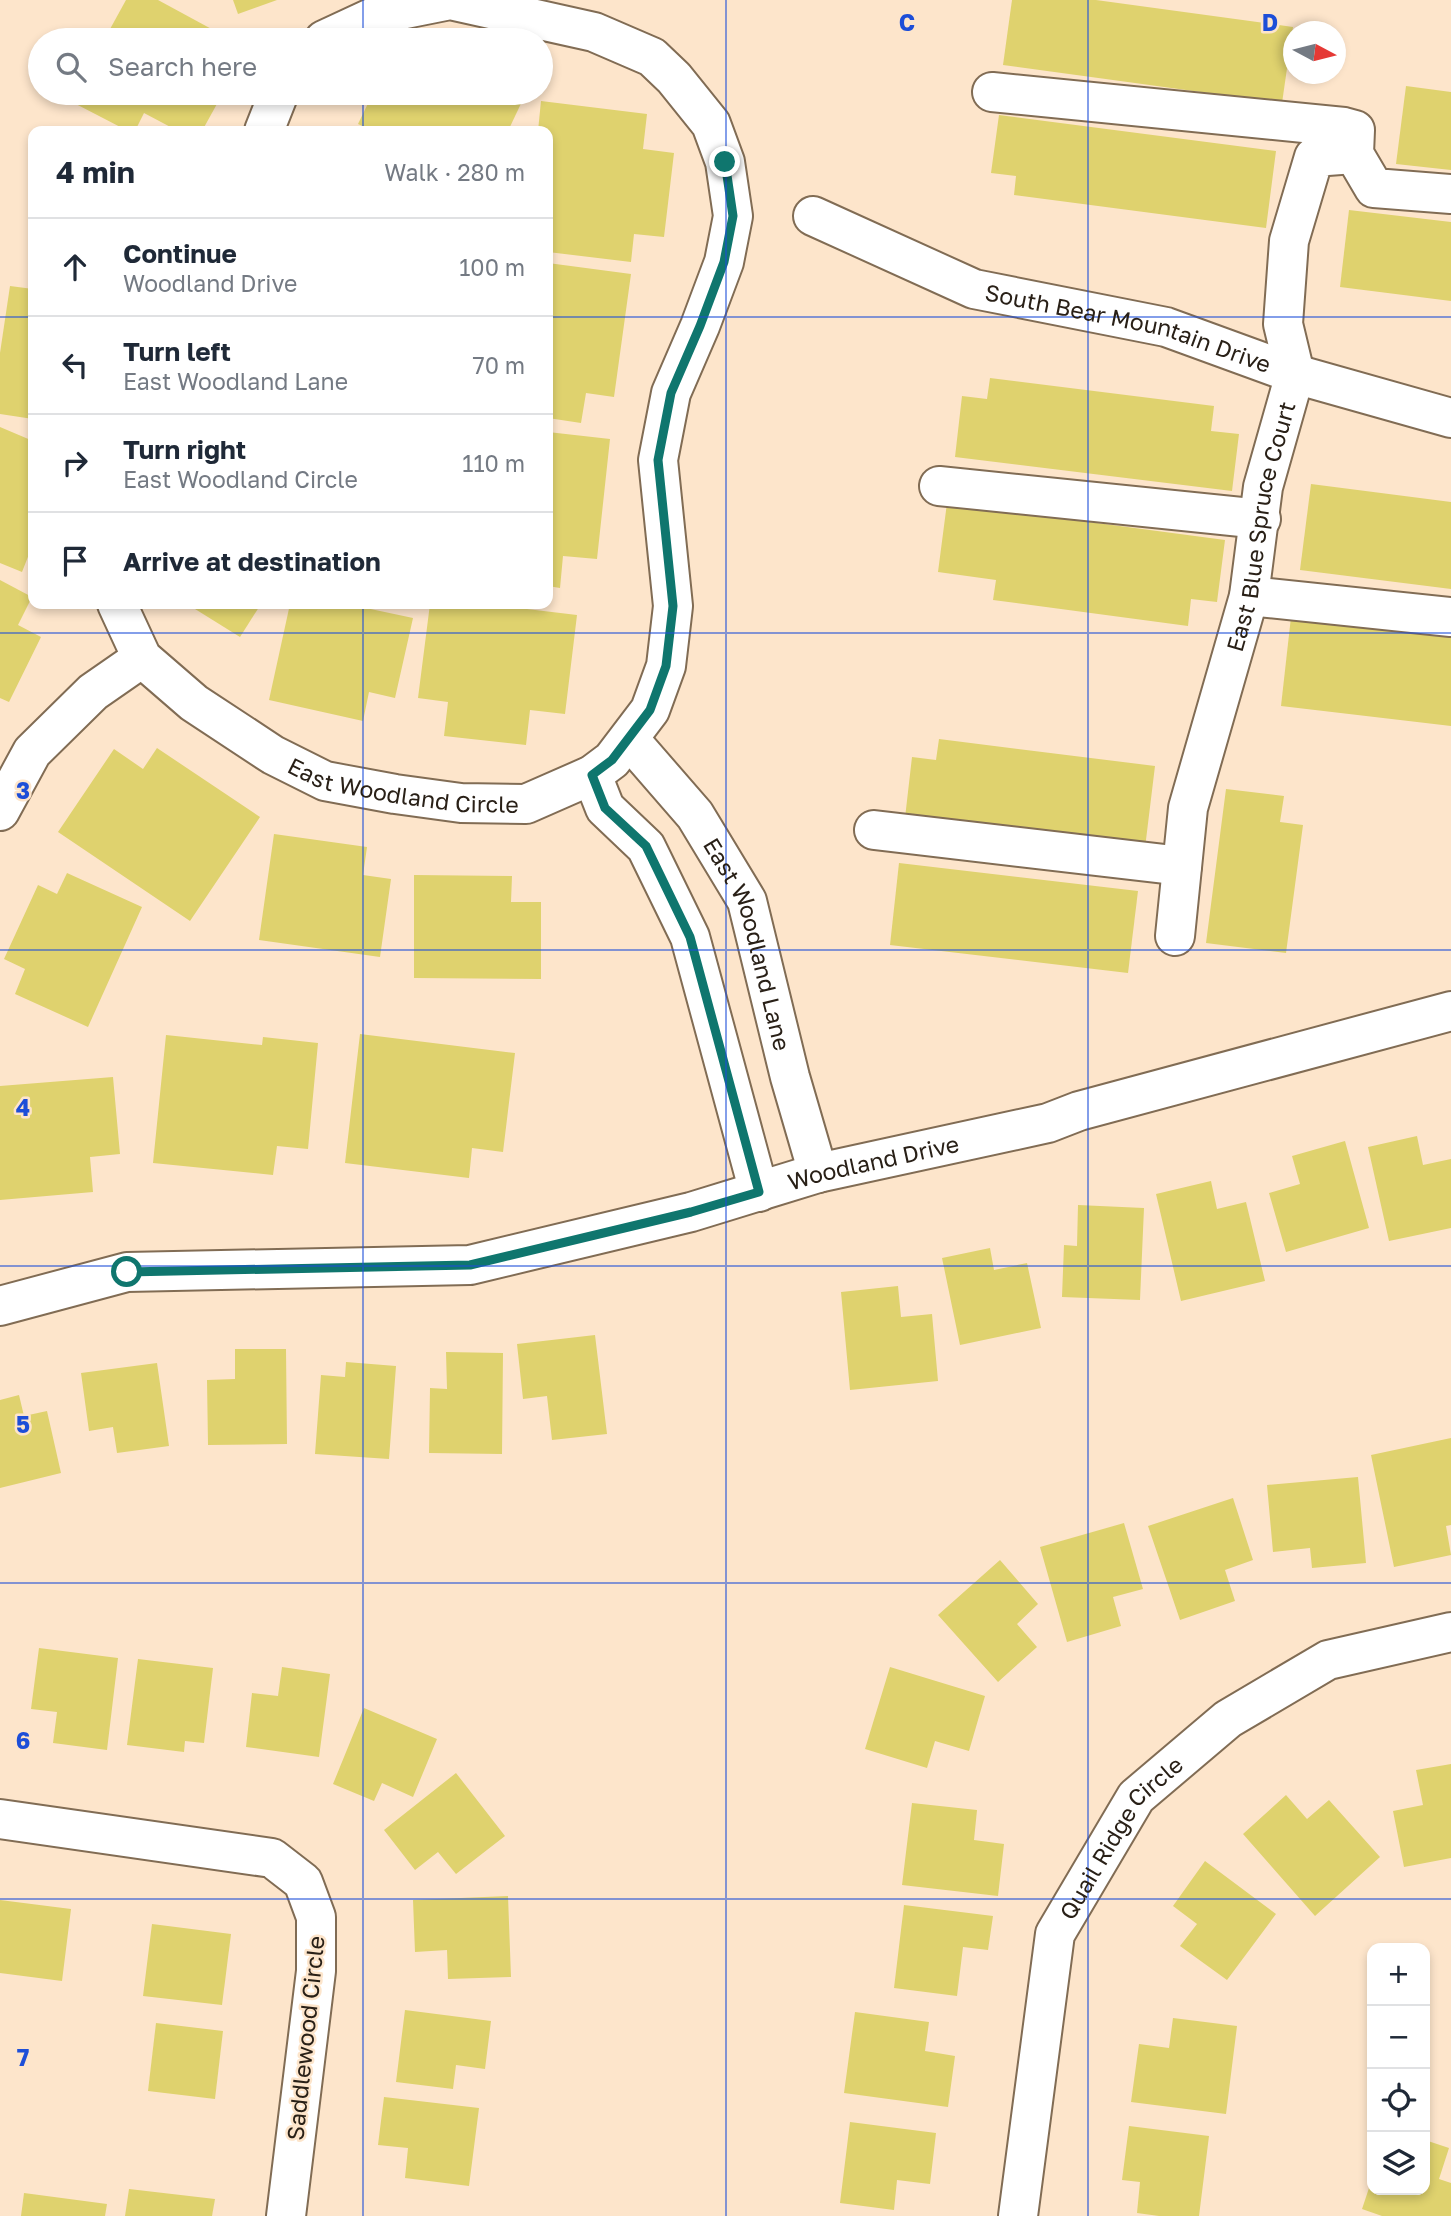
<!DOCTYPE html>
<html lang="en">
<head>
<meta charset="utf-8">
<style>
	body { margin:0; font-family:"Golos Text",sans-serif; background:#f2f2f3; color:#1f2937 }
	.controls { position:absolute; right:21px; bottom:21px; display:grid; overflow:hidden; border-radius:14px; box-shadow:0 4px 10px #0003 }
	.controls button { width:63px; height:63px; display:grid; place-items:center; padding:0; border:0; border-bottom:2px solid #e0e1e3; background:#fff; color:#1f2937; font:35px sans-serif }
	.compass { position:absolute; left:1283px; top:21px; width:63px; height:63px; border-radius:50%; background:#fff; box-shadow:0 4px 10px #0003; rotate:97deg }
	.stop { position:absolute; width:21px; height:21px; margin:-16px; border:5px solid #0f766e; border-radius:50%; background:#fff }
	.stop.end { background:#0f766e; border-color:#fff; box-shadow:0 2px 7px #0008 }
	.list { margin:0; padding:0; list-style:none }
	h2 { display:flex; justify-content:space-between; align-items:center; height:91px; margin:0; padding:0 28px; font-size:30px }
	h2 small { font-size:23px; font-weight:400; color:#747a83 }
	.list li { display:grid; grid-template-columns:46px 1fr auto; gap:21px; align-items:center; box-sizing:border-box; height:98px; padding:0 28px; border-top:2px solid #e0e1e3 }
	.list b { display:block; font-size:26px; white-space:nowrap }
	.list p { margin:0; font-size:23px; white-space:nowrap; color:#747a83 }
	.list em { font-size:23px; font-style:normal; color:#747a83 }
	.icon { flex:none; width:38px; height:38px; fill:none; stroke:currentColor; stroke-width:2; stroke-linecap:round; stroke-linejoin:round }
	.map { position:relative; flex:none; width:1451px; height:2216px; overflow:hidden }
	.search { position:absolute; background:#fff; box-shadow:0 4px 10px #0003; left:28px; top:28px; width:525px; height:77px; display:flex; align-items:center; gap:18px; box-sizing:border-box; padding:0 24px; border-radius:38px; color:#747a83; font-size:26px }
	.panel { position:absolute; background:#fff; box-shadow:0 4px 10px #0003; left:28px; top:126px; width:525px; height:483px; border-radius:14px }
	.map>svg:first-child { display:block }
	.building { fill:#dfd26e }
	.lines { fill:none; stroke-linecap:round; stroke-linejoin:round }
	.minor-casing { stroke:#816c54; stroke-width:42 }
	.minor { stroke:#fff; stroke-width:38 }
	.route { stroke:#0f766e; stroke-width:9 }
	.grid { fill:none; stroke:#1d4ed8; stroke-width:2; stroke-opacity:0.55 }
	.labels { text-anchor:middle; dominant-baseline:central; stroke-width:5; stroke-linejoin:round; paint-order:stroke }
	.street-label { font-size:23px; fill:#292017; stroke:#fde5cb }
	.grid-label { font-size:23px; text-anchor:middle; font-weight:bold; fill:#1d4ed8; stroke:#fde5cb; stroke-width:5; stroke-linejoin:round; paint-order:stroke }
</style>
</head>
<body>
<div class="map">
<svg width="1451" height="2216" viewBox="0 0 1451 2216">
	<rect width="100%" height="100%" fill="#fde5cb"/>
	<g class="building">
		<polygon points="126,0 158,0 217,32 212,40 104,40"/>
		<polygon points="233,0 277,0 238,14"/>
		<polygon points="1012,0 1096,0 1293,27 1282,103 1003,65"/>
		<polygon points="1406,86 1451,92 1451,170 1396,164"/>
		<polygon points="76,93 223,93 202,131 178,131 144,113 135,131 128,131 72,102"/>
		<polygon points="373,93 526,93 508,131 373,131 358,124"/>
		<polygon points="541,101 647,114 643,149 674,153 664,237 634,234 631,262 548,252 548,174 552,138 548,137 548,131 538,131"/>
		<polygon points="999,115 1276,151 1266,228 1014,195 1016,176 991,173"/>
		<polygon points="1349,210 1451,222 1451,301 1340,287"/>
		<polygon points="548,263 631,274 614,397 586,393 581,423 548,418"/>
		<polygon points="10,286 33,289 33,419 0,414 0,353"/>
		<polygon points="990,378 1214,406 1211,431 1239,434 1232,491 955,457 962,396 987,399"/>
		<polygon points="0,427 33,441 33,460 30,467 33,469 33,544 22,572 0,563"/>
		<polygon points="548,432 610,439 597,559 563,556 560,588 548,586"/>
		<polygon points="1311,484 1451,502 1451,589 1300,570"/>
		<polygon points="947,503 1225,540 1217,602 1191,599 1188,626 993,600 996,580 938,572"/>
		<polygon points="0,580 32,597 18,625 41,637 9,702 0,698"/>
		<polygon points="187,604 261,604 240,637"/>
		<polygon points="290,604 347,604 413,618 395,698 369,692 363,721 269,700"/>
		<polygon points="430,604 484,604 577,615 565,714 530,710 526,745 444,736 448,702 418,698"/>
		<polygon points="1291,617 1451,636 1451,726 1281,706"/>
		<polygon points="939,739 1155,766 1145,848 905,818 912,757 936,760"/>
		<polygon points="157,748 260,817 190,921 58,832 114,749 143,769"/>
		<polygon points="1226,789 1284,796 1280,822 1303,825 1286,953 1206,943"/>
		<polygon points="274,834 367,847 363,875 391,879 380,957 259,940"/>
		<polygon points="899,863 1138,891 1128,973 890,945"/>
		<polygon points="67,873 142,907 88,1027 15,994 25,969 4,959 38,885 57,894"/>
		<polygon points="414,875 512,876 511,902 541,902 541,979 414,978"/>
		<polygon points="360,1034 515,1053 503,1152 472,1148 469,1178 345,1163"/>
		<polygon points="166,1035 262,1045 263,1037 318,1043 308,1149 277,1146 273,1175 153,1163"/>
		<polygon points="113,1077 120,1154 90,1157 93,1192 0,1200 0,1086"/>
		<polygon points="1417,1136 1423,1165 1451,1159 1451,1228 1389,1241 1368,1147"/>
		<polygon points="1345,1141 1369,1228 1286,1252 1269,1193 1300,1184 1292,1156"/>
		<polygon points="1211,1181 1217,1209 1246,1202 1265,1281 1181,1301 1156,1194"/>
		<polygon points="1078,1205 1144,1208 1140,1300 1062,1297 1064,1245 1077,1246"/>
		<polygon points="990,1248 994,1270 1027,1263 1041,1328 960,1345 942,1258"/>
		<polygon points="898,1286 901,1317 932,1314 938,1381 850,1390 841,1292"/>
		<polygon points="595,1335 607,1434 552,1440 547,1396 523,1399 517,1344"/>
		<polygon points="235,1349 286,1349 287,1444 208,1445 207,1380 235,1379"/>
		<polygon points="446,1352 503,1353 502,1454 429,1453 430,1388 447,1389"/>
		<polygon points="346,1362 396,1366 389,1459 315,1454 321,1375 345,1377"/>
		<polygon points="157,1363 169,1446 117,1453 113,1427 89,1431 81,1373"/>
		<polygon points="19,1395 24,1416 47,1411 61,1473 0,1488 0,1400"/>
		<polygon points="1451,1438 1451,1525 1446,1526 1451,1555 1394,1567 1371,1455"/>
		<polygon points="1358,1477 1366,1563 1312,1568 1310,1548 1273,1552 1267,1485"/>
		<polygon points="1233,1498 1253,1560 1225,1570 1235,1601 1180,1620 1148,1526"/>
		<polygon points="1124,1523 1143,1589 1113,1597 1121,1626 1067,1642 1040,1547"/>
		<polygon points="1000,1560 1038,1604 1017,1624 1037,1647 998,1682 938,1615"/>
		<polygon points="39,1648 118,1658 107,1750 53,1743 57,1712 31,1709"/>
		<polygon points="138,1659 213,1668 204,1743 185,1741 184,1752 127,1745"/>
		<polygon points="282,1667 330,1674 319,1757 246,1747 252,1693 278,1696"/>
		<polygon points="890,1667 985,1696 969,1751 935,1741 927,1768 865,1749"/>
		<polygon points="364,1708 437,1739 413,1797 382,1783 374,1801 333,1784"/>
		<polygon points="1451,1764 1451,1858 1404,1867 1393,1811 1423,1805 1416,1770"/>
		<polygon points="456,1773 505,1836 456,1874 438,1852 415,1870 384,1830"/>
		<polygon points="1286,1795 1307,1819 1329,1800 1380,1857 1315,1916 1243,1834"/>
		<polygon points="912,1803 977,1810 974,1840 1004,1844 998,1896 902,1885"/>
		<polygon points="1205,1861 1276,1914 1227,1980 1180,1946 1197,1924 1173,1906"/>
		<polygon points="508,1896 511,1977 448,1979 447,1950 415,1952 413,1900"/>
		<polygon points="0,1900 71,1909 62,1981 0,1973"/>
		<polygon points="904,1905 993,1916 988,1950 963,1947 957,1996 894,1988"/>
		<polygon points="152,1924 231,1934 222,2005 143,1996"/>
		<polygon points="405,2010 491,2021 485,2069 456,2065 453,2089 396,2082"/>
		<polygon points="855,2012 929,2022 925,2051 955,2056 948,2107 844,2093"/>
		<polygon points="1173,2018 1237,2026 1226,2114 1131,2102 1139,2044 1169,2048"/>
		<polygon points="156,2023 223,2031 215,2099 148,2091"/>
		<polygon points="384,2097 479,2108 469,2186 405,2178 408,2148 378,2145"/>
		<polygon points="850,2122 936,2133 930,2184 897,2180 894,2210 840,2203"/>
		<polygon points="1129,2126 1209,2136 1199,2216 1159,2216 1137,2213 1140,2182 1122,2180"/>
		<polygon points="1425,2140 1449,2148 1439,2179 1451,2183 1451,2216 1382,2216 1362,2209 1372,2179 1372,2190 1425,2190"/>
		<polygon points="129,2189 215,2199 212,2216 125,2216"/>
		<polygon points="24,2193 107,2204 105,2216 21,2216"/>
	</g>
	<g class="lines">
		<defs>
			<g id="minor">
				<polyline points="992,92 1344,127 1355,130 1354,154 1374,188 1451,194"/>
				<polyline points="264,131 279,93"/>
				<path id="s1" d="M813,216L974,289L1166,327L1295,374L1451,418"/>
				<polyline points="939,486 1261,519"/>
				<polyline points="1249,596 1451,617"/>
				<path id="s2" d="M117,604L142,658L194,703L273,755L325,781L395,794L461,803L526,804L592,775L612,760L650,710L666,666L673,606L658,460L671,393L700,326L724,262L733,216L725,162L711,124L674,78L652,57L594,32L450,0L380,14L324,40"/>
				<path id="s3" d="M629,739L695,815L747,901L790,1077L818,1173"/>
				<polyline points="592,775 605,808 646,847 690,937 759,1192"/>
				<polyline points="0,811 32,752 93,692 142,658"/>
				<polyline points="874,830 1182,866"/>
				<path id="s4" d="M1175,936L1188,808L1249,596L1263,487L1295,374L1283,324L1289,241L1314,157L1354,154"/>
				<path id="s5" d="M0,1306L127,1272L470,1265L691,1212L818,1173L1048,1123L1079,1111L1451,1011"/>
				<polyline points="0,1819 272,1858 303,1882 316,1917 316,1971 286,2216"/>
				<path id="s6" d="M1018,2216L1055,1934L1136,1797L1228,1719L1328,1660L1451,1632"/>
			</g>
		</defs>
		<use href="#minor" class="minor-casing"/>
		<use href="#minor" class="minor"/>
	</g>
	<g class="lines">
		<polyline class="route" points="127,1272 470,1265 691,1212 759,1192 690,937 646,846 605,808 592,775 612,760 650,710 666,666 673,606 658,460 671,393 700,326 724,262 733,216 725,162"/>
	</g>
	<path class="grid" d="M363,0V40M726,0V2216M1088,0V2216M363,93V131M0,317H33M548,317H1451M363,604V2216M0,633H1451M0,950H1451M0,1266H1451M0,1583H1451M0,1899H1451"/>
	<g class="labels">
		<g class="street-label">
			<text stroke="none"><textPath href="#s1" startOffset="336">South Bear Mountain Drive</textPath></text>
			<text stroke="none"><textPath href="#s4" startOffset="420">East Blue Spruce Court</textPath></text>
			<text stroke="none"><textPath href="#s2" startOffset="359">East Woodland Circle</textPath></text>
			<text stroke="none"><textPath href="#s3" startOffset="242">East Woodland Lane</textPath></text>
			<text stroke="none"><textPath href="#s5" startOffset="891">Woodland Drive</textPath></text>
			<text stroke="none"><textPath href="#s6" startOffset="402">Quail Ridge Circle</textPath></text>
			<text transform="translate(305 2038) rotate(-84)">Saddlewood Circle</text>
		</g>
	</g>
	<g class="grid-label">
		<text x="907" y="31">C</text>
		<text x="1270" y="31">D</text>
		<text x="23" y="799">3</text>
		<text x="23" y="1116">4</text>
		<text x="23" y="1433">5</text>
		<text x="23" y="1749">6</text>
		<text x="23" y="2066">7</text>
	</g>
</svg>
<div class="controls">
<button>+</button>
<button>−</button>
<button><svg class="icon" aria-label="locate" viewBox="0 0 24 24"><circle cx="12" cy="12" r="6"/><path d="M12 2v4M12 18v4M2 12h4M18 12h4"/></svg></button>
<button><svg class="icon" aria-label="layers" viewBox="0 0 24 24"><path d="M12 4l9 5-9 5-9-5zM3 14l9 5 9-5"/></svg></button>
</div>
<svg class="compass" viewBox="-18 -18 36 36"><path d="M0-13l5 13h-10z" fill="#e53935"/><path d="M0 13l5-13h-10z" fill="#747a83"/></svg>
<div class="stop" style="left:127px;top:1272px"></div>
<div class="stop end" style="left:725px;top:162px"></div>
<div class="search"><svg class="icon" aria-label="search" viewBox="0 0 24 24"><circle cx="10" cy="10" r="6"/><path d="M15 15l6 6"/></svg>Search here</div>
<section class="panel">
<h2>4 min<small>Walk · 280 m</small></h2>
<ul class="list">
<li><svg class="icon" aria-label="ahead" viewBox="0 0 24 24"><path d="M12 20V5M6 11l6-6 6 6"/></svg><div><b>Continue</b><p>Woodland Drive</p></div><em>100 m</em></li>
<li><svg class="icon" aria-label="left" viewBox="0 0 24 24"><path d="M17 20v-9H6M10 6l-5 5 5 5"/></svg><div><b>Turn left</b><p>East Woodland Lane</p></div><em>70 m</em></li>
<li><svg class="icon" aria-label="right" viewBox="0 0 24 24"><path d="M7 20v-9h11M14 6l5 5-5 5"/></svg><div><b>Turn right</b><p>East Woodland Circle</p></div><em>110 m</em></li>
<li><svg class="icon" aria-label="arrive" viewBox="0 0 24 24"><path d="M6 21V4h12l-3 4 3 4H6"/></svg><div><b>Arrive at destination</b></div></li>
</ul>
</section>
</div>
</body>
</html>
